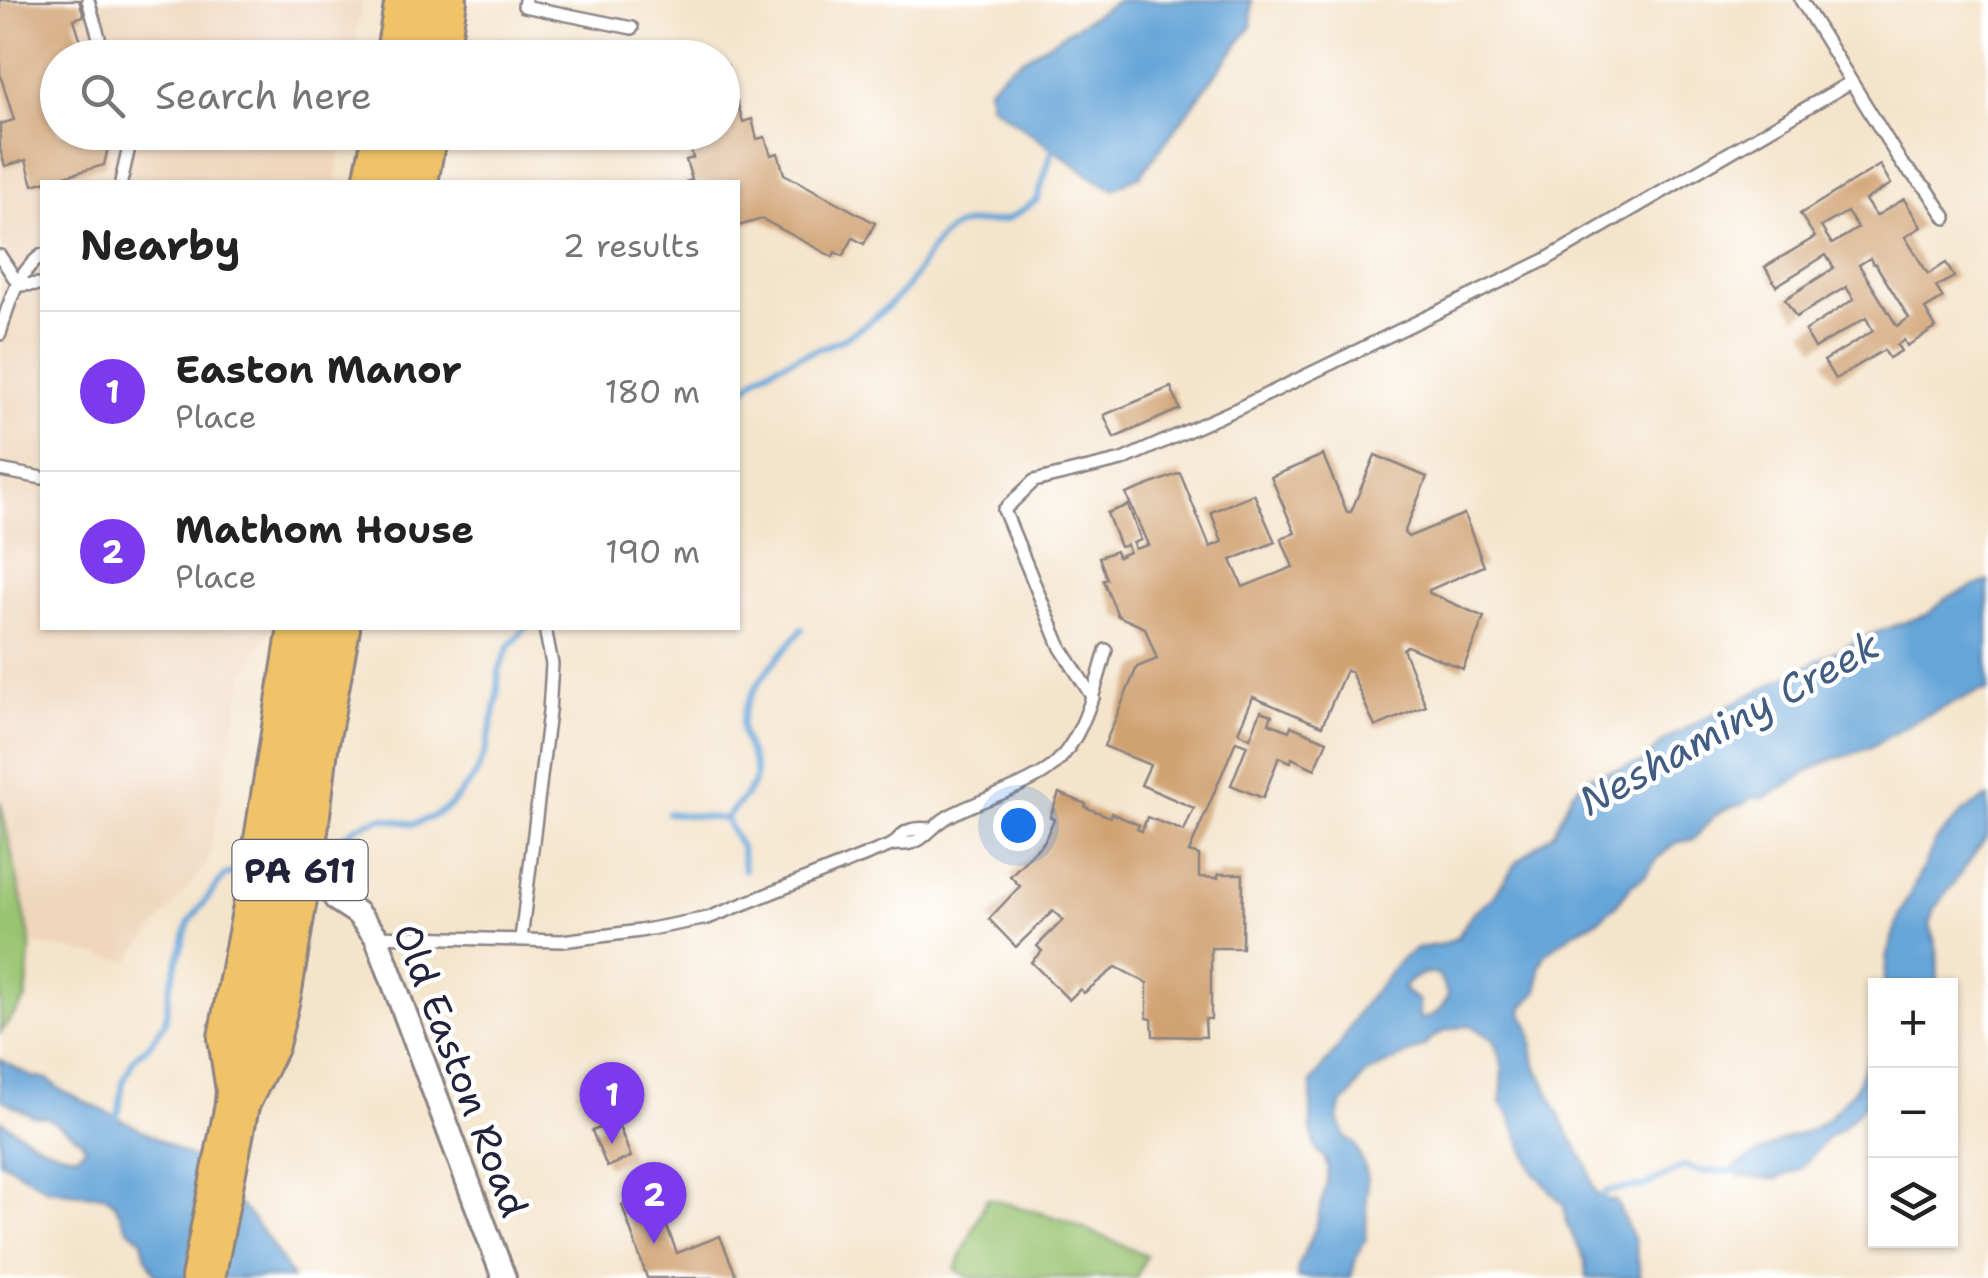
<!DOCTYPE html>
<html lang="en">
<head>
<meta charset="utf-8">
<style>
	body { margin:0; font-family:"Shantell Sans",sans-serif; background:#f6f6f6; color:#222 }
	.controls { position:absolute; right:30px; bottom:30px; display:grid; overflow:hidden; border-radius:0px; box-shadow:0 2px 8px #0004 }
	.controls button { width:90px; height:90px; display:grid; place-items:center; padding:0; border:0; border-bottom:2px solid #e0e0e0; background:#fff; color:#222; font:50px sans-serif }
	.you { position:absolute; left:1018px; top:825px; width:35px; height:35px; margin:-25px; border:8px solid #fff; border-radius:50%; background:#1a73e8; box-shadow:0 0 0 15px #1a73e833 }
	.badge { display:grid; place-items:center; width:65px; height:65px; border-radius:50%; background:#7c3aed; color:#fff; font-size:32px; font-weight:700 }
	.pin { position:absolute; translate:-50% -82px; filter:drop-shadow(0 2px 5px #0008) }
	.pin::after { content:''; position:absolute; top:52px; width:35px; height:30px; background:inherit; clip-path:polygon(0 0,100% 0,50% 100%) }
	.list { margin:0; padding:0; list-style:none }
	h2 { display:flex; justify-content:space-between; align-items:center; height:130px; margin:0; padding:0 40px; font-size:42px }
	h2 small { font-size:32px; font-weight:400; color:#767676 }
	.list li { display:grid; grid-template-columns:65px 1fr auto; gap:30px; align-items:center; box-sizing:border-box; height:160px; padding:0 40px; border-top:2px solid #e0e0e0 }
	.list b { display:block; font-size:38px; white-space:nowrap }
	.list p { margin:0; font-size:32px; white-space:nowrap; color:#767676 }
	.list em { font-size:32px; font-style:normal; color:#767676 }
	.icon { flex:none; width:55px; height:55px; fill:none; stroke:currentColor; stroke-width:2; stroke-linecap:round; stroke-linejoin:round }
	.map { position:relative; flex:none; width:1988px; height:1278px; overflow:hidden }
	.search { position:absolute; background:#fff; box-shadow:0 2px 8px #0004; left:40px; top:40px; width:700px; height:110px; display:flex; align-items:center; gap:25px; box-sizing:border-box; padding:0 35px; border-radius:55px; color:#767676; font-size:38px }
	.panel { position:absolute; background:#fff; box-shadow:0 2px 8px #0004; left:40px; top:180px; width:700px; height:450px; border-radius:0px }
	.map>svg:first-child { display:block }
	.built { fill:#efd6bc }
	.green { fill:#98c370; stroke:#5d7256; stroke-width:2.5 }
	.water { fill:#66a5d8; stroke:#44648a; stroke-width:2.5; fill-rule:evenodd }
	.lines { fill:none; stroke-linecap:round; stroke-linejoin:round }
	.stream { stroke:#66a5d8; stroke-width:6 }
	.building { fill:#d0a272; fill-rule:evenodd }
	.lane-casing { stroke:#8b8383; stroke-width:16 }
	.street-casing { stroke:#8b8383; stroke-width:28 }
	.highway-casing { stroke:#8b8383; stroke-width:48 }
	.lane { stroke:#fff; stroke-width:11 }
	.street { stroke:#fff; stroke-width:22 }
	.highway { stroke:#f1c369; stroke-width:42 }
	.labels { text-anchor:middle; dominant-baseline:central; stroke-width:9; stroke-linejoin:round; paint-order:stroke }
	.shield { fill:#fff; stroke:#646476; stroke-width:2.5 }
	.shield-label { font-size:35px; font-weight:bold; fill:#22223b }
	.street-label { font-size:38px; fill:#22223b; stroke:#fff }
	.water-label { font-size:40px; font-style:italic; fill:#415d82; stroke:#fff }
</style>
</head>
<body>
<div class="map">
<svg width="1988" height="1278" viewBox="0 0 1988 1278">
	<rect width="100%" height="100%" fill="#fff"/>
	<filter id="ink" filterUnits="userSpaceOnUse"><feTurbulence type="fractalNoise" baseFrequency=".01" numOctaves="2"/><feDisplacementMap in="SourceGraphic" scale="20" xChannelSelector="R" yChannelSelector="G"/><feConvolveMatrix kernelMatrix="1 2 1 2 8 2 1 2 1" color-interpolation-filters="sRGB"/></filter>
	<filter id="wash" filterUnits="userSpaceOnUse"><feTurbulence type="fractalNoise" baseFrequency=".0048" numOctaves="4" result="noise"/><feDisplacementMap in="SourceGraphic" scale="40" xChannelSelector="R" yChannelSelector="G"/><feGaussianBlur stdDeviation="2.25" result="paint"/><feColorMatrix in="noise" values="0 0 0 0 0 0 0 0 0 0 0 0 0 0 0 0 0 1.4 0 .05"/><feComposite in="paint" operator="in"/></filter>
	<g filter="url(#wash)">
		<rect width="100%" height="100%" fill="#f4e4cb"/>
		<polygon class="built" points="0,0 362,0 354,57 58,58 58,132 343,133 336,182 42,182 42,628 272,628 245,671 208,862 129,961 31,943 0,800"/>
		<g class="green">
			<polygon points="0,800 31,943 26,999 0,1033"/>
			<polygon points="987,1198 1068,1221 1146,1256 1136,1278 970,1278 955,1270"/>
		</g>
		<g class="water">
			<polygon points="1119,0 1251,0 1252,25 1141,175 1113,189 1093,178 990,104 988,88 1008,68"/>
			<path d="M1988,581V691L1978,692L1918,719L1869,748L1823,763L1765,798L1752,797L1743,804L1723,810L1713,817L1694,839L1675,843L1657,859L1644,877L1632,885L1616,905L1597,921L1574,932L1545,954L1540,966L1538,991L1523,1007L1522,1015C1535,1032 1530,1040 1534,1059C1536,1069 1543,1078 1547,1087C1556,1113 1571,1138 1586,1163C1591,1171 1589,1183 1596,1192C1601,1199 1608,1201 1616,1201L1635,1243L1641,1278H1586L1585,1261L1566,1222L1564,1206L1534,1172L1509,1114L1501,1103L1503,1069L1496,1046L1492,1039L1470,1025L1447,1030L1432,1038L1423,1047L1364,1075L1350,1097L1341,1105L1338,1119L1346,1138L1355,1144L1366,1171L1367,1187L1366,1239L1357,1254L1351,1278H1297L1298,1267L1316,1227L1327,1181L1328,1168L1324,1157L1317,1151L1311,1130V1083L1341,1043L1359,1010L1401,959L1419,948L1443,944L1458,937L1472,913L1492,898L1518,861L1554,832L1572,792L1590,776L1642,763L1665,740L1712,714L1862,638L1928,614L1946,598ZM1429,973L1438,975L1448,995C1443,1009 1435,1016 1421,1019L1419,1018V1001L1403,990C1408,979 1418,975 1429,973Z"/>
			<polygon points="1988,797 1988,835 1935,909 1930,924 1937,950 1938,985 1884,985 1887,955 1899,916 1936,841 1963,812"/>
			<polygon points="1875,1040 1875,1094 1840,1130 1829,1136 1800,1169 1776,1179 1739,1176 1735,1167 1778,1142 1813,1129 1830,1117 1856,1087"/>
			<path d="M0,1059L32,1077L47,1079L62,1091L123,1120L194,1159L251,1217L268,1239L292,1278H162L155,1273L146,1257L142,1240L128,1229L113,1201L104,1195L83,1194L46,1188L5,1163L0,1162V1120C25,1137 47,1152 77,1155L86,1147L80,1139L46,1117L33,1116L1,1099Z"/>
		</g>
		<g class="lines">
			<g class="stream">
				<path d="M738,401C755,361 812,356 846,337C867,325 890,306 906,288C920,271 928,248 946,233C963,218 984,225 1004,220C1015,217 1027,206 1037,200L1055,142"/>
				<polyline points="668,813 725,819 741,847 744,870"/>
				<path d="M725,819C735,807 748,795 754,781C761,766 739,741 742,721C747,689 782,654 802,629"/>
				<polyline points="323,852 358,826 382,818 414,824 430,818 450,806 476,775 486,750 497,700 499,671 508,648 525,628"/>
				<polyline points="113,1122 119,1111 123,1082 134,1058 150,1044 165,1022 169,990 189,922 225,875 244,870"/>
				<polyline points="1600,1202 1607,1191 1644,1186 1685,1166 1701,1172 1737,1171"/>
			</g>
		</g>
		<g id="blocks">
			<g class="building">
				<polygon points="0,0 79,0 84,16 74,19 86,58 58,58 58,132 108,132 110,139 104,165 33,185 26,160 5,166 0,149 0,124 14,120 0,74"/>
				<polygon points="727,65 743,122 752,119 757,139 765,137 771,155 778,153 784,174 875,223 864,244 853,238 843,256 835,252 833,257 762,219 738,226 738,182 685,182 692,180 686,160 693,158 688,138 695,136 694,132 722,132 722,66"/>
				<path d="M1880,165L1891,184L1865,200L1876,216L1904,199L1921,227L1905,237L1928,274L1946,263L1954,277L1936,287L1943,298L1925,309L1936,328L1907,346L1904,340L1897,345L1901,351L1889,358L1884,350L1835,379L1824,361L1873,331L1866,318L1815,348L1805,331L1854,299L1846,287L1796,317L1785,299L1834,268L1826,255L1776,286L1765,267L1815,237L1800,214ZM1847,212L1858,228L1832,244L1821,227ZM1870,258L1873,264L1875,263L1909,318L1897,326L1859,265Z"/>
				<polygon points="1171,387 1180,409 1114,438 1104,415"/>
				<polygon points="1323,455 1347,512 1351,512 1375,455 1427,477 1404,533 1408,537 1464,514 1484,566 1429,590 1429,593 1484,617 1463,669 1407,646 1403,649 1426,706 1375,727 1351,672 1346,670 1322,726 1253,697 1238,732 1250,738 1261,711 1272,715 1269,723 1289,731 1291,726 1327,741 1315,769 1292,758 1291,762 1279,757 1263,798 1231,785 1247,745 1236,741 1189,852 1199,855 1199,877 1218,878 1218,874 1243,874 1242,948 1211,948 1211,1019 1205,1019 1206,1037 1153,1036 1152,1019 1147,1018 1147,983 1116,967 1084,993 1080,989 1069,1000 1031,962 1042,951 1037,946 1063,920 1053,911 1016,947 989,919 1020,886 1010,876 1044,842 1054,819 1050,817 1059,793 1086,804 1085,807 1110,817 1111,813 1139,825 1137,829 1142,831 1147,817 1184,831 1194,808 1141,785 1150,765 1104,746 1137,667 1157,659 1145,628 1118,616 1103,580 1107,579 1099,557 1116,551 1118,557 1129,552 1127,545 1120,547 1107,513 1128,505 1141,540 1133,543 1135,549 1148,545 1126,494 1180,473 1210,547 1222,542 1211,512 1254,494 1275,542 1231,560 1243,587 1293,567 1281,538 1295,533 1271,477"/>
				<polygon points="617,1121 631,1157 607,1167 592,1131"/>
				<polygon points="641,1197 646,1211 659,1206 677,1253 720,1236 737,1278 647,1278 622,1205"/>
			</g>
		</g>
	</g>
	<g filter="url(#ink)">
		<use href="#blocks" fill-opacity="0" stroke="#8b8383" stroke-width="2.5"/>
		<g class="lines">
			<defs>
				<g id="lane">
					<polyline points="88,0 105,58"/>
					<polyline points="525,0 524,6 632,28"/>
					<polyline points="1801,0 1902,164 1927,189 1946,218"/>
					<polyline points="121,182 129,147 128,132"/>
					<polyline points="0,256 19,285"/>
					<polyline points="19,285 42,284"/>
					<path d="M0,334C7,307 18,271 42,255"/>
					<polyline points="0,470 42,478"/>
					<polyline points="1093,698 1061,648 1004,510 1034,481 1122,460 1239,408 1545,260 1851,82"/>
					<path d="M894,844C904,830 913,827 930,829"/>
					<path d="M376,936L562,941L640,931L708,918L894,844C926,847 926,827 953,814C982,799 1017,790 1045,772C1081,748 1095,690 1106,650"/>
					<polyline points="521,939 549,712 552,664 545,628"/>
				</g>
				<polyline id="street" points="309,849 317,874 337,900 357,913 376,936 504,1278"/>
				<g id="highway">
					<polyline points="397,58 407,0"/>
					<polyline points="436,58 445,0"/>
					<polyline points="375,182 385,132"/>
					<polyline points="416,182 425,132"/>
					<polyline points="237,1104 267,1044 280,990 306,831 316,748 338,628"/>
					<polyline points="203,1278 237,1105 238,1090 230,1038 256,902 300,628"/>
				</g>
			</defs>
			<use href="#lane" class="lane-casing"/>
			<use href="#street" class="street-casing"/>
			<use href="#highway" class="highway-casing"/>
			<use href="#lane" class="lane"/>
			<use href="#street" class="street"/>
			<use href="#highway" class="highway"/>
		</g>
	</g>
	<g class="labels">
		<rect class="shield" x="232.5" y="840" width="135" height="60" rx="8"/>
		<g class="shield-label">
			<text x="300" y="870">PA 611</text>
		</g>
		<g class="street-label">
			<text transform="translate(461 1070) rotate(69)">Old Easton Road</text>
		</g>
		<g class="water-label">
			<text transform="translate(1729 723) rotate(-29)">Neshaminy Creek</text>
		</g>
	</g>
</svg>
<div class="controls">
<button>+</button>
<button>−</button>
<button><svg class="icon" aria-label="layers" viewBox="0 0 24 24"><path d="M12 4l9 5-9 5-9-5zM3 14l9 5 9-5"/></svg></button>
</div>
<div class="you"></div>
<div class="pin badge" style="left:612px;top:1144px">1</div>
<div class="pin badge" style="left:654px;top:1244px">2</div>
<div class="search"><svg class="icon" aria-label="search" viewBox="0 0 24 24"><circle cx="10" cy="10" r="6"/><path d="M15 15l6 6"/></svg>Search here</div>
<section class="panel">
<h2>Nearby<small>2 results</small></h2>
<ul class="list">
<li><span class="badge">1</span><div><b>Easton Manor</b><p>Place</p></div><em>180 m</em></li>
<li><span class="badge">2</span><div><b>Mathom House</b><p>Place</p></div><em>190 m</em></li>
</ul>
</section>
</div>
</body>
</html>
